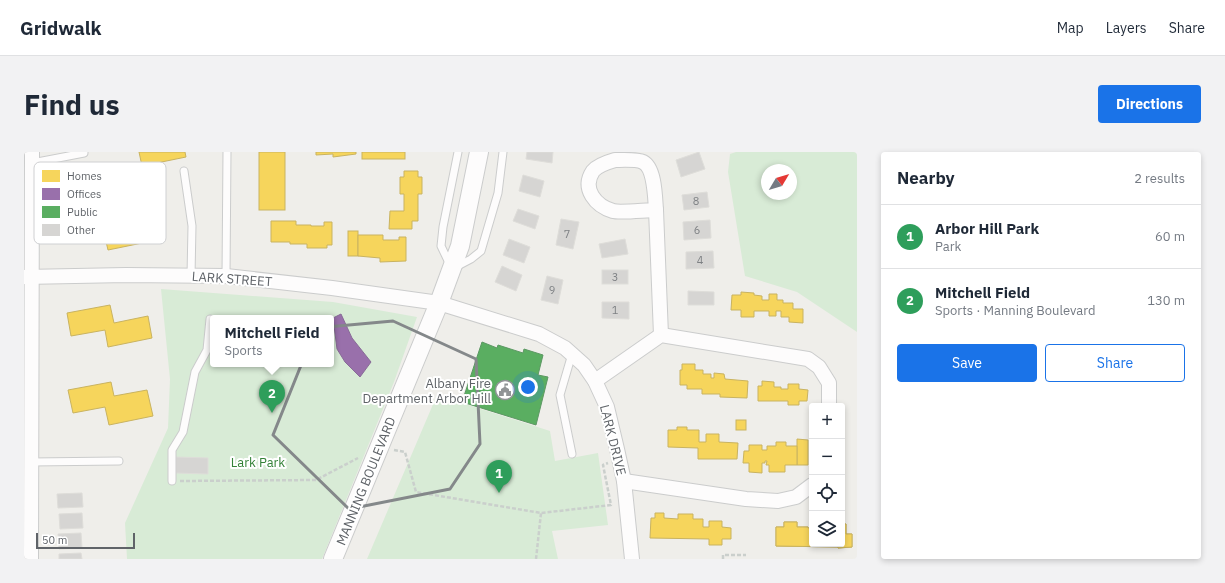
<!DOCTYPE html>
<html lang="en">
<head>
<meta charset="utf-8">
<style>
	body { margin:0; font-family:"IBM Plex Sans",sans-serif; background:#f2f2f3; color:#1f2937 }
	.controls { position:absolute; right:12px; bottom:12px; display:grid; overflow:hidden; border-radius:4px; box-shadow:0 2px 6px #0003 }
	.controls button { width:36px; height:36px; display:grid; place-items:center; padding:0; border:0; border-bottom:1px solid #e0e1e3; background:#fff; color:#1f2937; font:20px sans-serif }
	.compass { position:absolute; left:737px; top:12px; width:36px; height:36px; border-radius:50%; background:#fff; box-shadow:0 2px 6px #0003; rotate:52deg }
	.scale { position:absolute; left:12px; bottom:10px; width:99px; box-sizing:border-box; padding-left:4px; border:2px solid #5f6368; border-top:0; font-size:11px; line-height:14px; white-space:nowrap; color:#5f6368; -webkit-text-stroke:3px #fff; paint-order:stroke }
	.you { position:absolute; left:504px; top:235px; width:14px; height:14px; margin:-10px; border:3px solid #fff; border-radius:50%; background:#1a73e8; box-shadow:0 0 0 6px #1a73e833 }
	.badge { display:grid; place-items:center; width:26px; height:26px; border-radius:50%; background:#1a73e8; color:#fff; font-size:13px; font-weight:700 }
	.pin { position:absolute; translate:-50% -33px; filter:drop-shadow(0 1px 2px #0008) }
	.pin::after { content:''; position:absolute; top:21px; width:14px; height:12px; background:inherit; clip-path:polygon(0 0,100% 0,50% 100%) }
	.popup { position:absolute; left:186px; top:163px; width:124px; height:52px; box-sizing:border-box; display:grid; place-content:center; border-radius:4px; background:#fff; filter:drop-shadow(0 1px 3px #0005); font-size:13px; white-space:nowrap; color:#747a83 }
	.popup b { font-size:15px; color:#1f2937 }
	.popup::after { content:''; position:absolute; left:50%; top:100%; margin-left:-8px; border:8px solid transparent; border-top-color:#fff }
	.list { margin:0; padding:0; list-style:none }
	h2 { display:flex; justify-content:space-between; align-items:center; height:52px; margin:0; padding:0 16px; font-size:17px }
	h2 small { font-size:13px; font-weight:400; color:#747a83 }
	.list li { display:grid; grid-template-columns:26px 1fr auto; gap:12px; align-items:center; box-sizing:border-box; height:64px; padding:0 16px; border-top:1px solid #e0e1e3 }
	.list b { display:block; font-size:15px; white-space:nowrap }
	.list p { margin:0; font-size:13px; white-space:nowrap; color:#747a83 }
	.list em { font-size:13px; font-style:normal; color:#747a83 }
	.actions { display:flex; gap:8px; padding:12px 16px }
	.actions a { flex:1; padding:9px 0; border:1px solid #1a73e8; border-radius:4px; text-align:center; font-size:14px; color:#1a73e8 }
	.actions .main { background:#1a73e8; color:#fff }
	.icon { flex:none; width:22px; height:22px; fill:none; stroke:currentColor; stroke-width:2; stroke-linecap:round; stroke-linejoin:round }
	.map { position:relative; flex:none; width:833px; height:407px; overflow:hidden; border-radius:4px }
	header { display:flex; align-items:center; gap:24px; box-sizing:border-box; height:56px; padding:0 20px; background:#fff; border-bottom:1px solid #e0e1e3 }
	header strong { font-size:19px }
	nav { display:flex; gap:22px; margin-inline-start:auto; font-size:14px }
	.intro { display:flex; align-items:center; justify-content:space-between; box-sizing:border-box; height:96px; padding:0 24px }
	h1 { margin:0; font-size:28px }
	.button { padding:10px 18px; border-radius:4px; background:#1a73e8; color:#fff; font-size:14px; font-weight:700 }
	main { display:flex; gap:24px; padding:0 24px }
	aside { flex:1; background:#fff; border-radius:4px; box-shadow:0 2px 6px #0003 }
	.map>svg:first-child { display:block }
	.green { fill:#d8ebd6; fill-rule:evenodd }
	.homes { fill:#f6d55c; stroke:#c9b360 }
	.offices { fill:#9970ab; stroke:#886c97 }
	.public { fill:#5aae61; stroke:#5c9863 }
	.building { fill:#d6d5d3; stroke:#deddd9 }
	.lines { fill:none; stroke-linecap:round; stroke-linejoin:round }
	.service-casing { stroke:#cbcccc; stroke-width:9 }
	.minor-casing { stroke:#cbcccc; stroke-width:16 }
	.tertiary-casing { stroke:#cbcccc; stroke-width:20 }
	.path { stroke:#cacfcc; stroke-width:2.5; stroke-dasharray:4 2; stroke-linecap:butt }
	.service { stroke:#fdfcfc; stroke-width:7 }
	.minor { stroke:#fdfcfc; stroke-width:14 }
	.tertiary { stroke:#fdfcfc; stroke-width:18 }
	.marked { fill:none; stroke:#84888a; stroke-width:3; stroke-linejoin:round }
	.labels { text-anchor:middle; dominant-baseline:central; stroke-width:4; stroke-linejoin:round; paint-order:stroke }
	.number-label { font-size:11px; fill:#7e8184 }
	.street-label { font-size:13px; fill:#5f6368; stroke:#fff }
	.poi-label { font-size:13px; fill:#5f6368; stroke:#fff; text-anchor:end }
	.park-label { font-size:13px; fill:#348238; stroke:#fff }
	.key { fill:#fff; stroke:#cfd0d2; stroke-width:1 }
	.key-label { font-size:11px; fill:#5f6368 }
</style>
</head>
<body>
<header>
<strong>Gridwalk</strong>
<nav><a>Map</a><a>Layers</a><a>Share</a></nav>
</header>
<div class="intro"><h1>Find us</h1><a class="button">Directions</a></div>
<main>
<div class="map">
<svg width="833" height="407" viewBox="0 0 833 407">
	<rect width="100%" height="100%" fill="#efeeea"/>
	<g class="green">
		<path d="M712,0H833V180L773,140L721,124L704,20L706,2ZM743,18H767V42H743Z"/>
		<path d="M137,137L309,150L393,165L370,230L298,407H103L101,371L144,276L146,227ZM189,166H307V212H189Z"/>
		<polygon points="413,243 526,279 531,309 574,301 584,373 528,379 534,407 343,407"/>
	</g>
	<g class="homes">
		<polygon points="115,0 161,0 162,5 118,14"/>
		<rect x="235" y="0" width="26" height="58"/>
		<polygon points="292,0 332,0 332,2 309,5 309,2 292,3"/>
		<rect x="338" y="0" width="43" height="7"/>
		<polygon points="380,19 394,19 394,25 398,25 398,42 394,42 394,69 388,69 388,77 365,77 366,59 380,59 380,42 376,42 376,25 380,25"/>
		<polygon points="86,56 90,73 124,67 128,89 84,98 80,81 47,87 43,64"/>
		<polygon points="247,69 272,69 272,73 287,73 287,74 300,74 300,70 308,70 308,93 303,93 303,96 283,96 283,92 266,92 266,90 247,90"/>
		<rect x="324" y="79" width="10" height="25"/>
		<polygon points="334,83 359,83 359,88 375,88 375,85 382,85 382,109 356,110 356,106 334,104"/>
		<polygon points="717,140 730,141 730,143 738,144 738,148 745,148 745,142 753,142 753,148 759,148 759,151 769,151 769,157 779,157 779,171 765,170 765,165 757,165 757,159 752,159 752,164 745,164 745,159 730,159 730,165 717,165 717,158 707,158 708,143 717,143"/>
		<polygon points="86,153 90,171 124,164 128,186 84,195 81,178 47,184 43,161"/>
		<polygon points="658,212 671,212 671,218 679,218 679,222 687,222 687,226 690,226 690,221 700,222 701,227 724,229 723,246 696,245 696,242 678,242 678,237 663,237 663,233 656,233 656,218 658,218"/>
		<polygon points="738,229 750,230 750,235 757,235 757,237 764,237 764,232 775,232 775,237 784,238 783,249 775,249 775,253 764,253 764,249 734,249 734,234 738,234"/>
		<polygon points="87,230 90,244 123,238 129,264 85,273 81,255 49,261 44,238"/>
		<rect x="712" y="268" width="10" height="10"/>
		<polygon points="653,275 663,275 663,278 675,278 675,290 682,290 682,282 695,282 695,290 714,291 713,307 674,307 674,296 644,295 644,278 653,278"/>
		<polygon points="773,287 784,288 784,313 773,313"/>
		<polygon points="752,290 762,290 762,294 773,294 773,313 761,313 761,320 745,320 745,313 742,313 743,309 741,309 741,311 738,311 738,321 725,320 725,311 719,311 720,299 725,299 725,293 738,293 738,298 743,298 743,294 752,294"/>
		<polygon points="631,361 640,361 640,366 654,367 654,362 669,362 669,367 679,367 679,375 685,375 685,369 698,369 698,375 707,376 707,387 698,387 698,393 685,393 685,387 626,386 627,366 631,366"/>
		<polygon points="760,370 773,370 773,375 784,375 784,376 788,376 788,392 818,392 818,372 822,372 822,382 828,382 828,395 814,396 814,395 752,394 752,375 760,375"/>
		<polygon points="760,370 773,370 773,375 784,375 784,376 788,376 788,392 818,392 818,372 822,372 822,382 828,382 828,395 814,396 814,395 752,394 752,375 760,375"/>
	</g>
	<polygon class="offices" points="317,162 328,186 347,210 336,225 321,210 313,197 309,166"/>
	<polygon class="public" points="458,190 473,196 474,193 499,201 500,197 519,203 514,223 524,225 512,273 438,250"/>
	<g class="building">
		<polygon points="503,0 529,0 528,11 502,7"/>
		<polygon points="675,0 681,17 657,25 652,8"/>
		<polygon points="499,23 520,29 516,45 495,39"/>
		<polygon points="683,40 685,55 660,58 658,43"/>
		<polygon points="494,57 515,64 511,77 489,69"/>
		<polygon points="537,67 555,70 549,97 532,93"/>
		<polygon points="686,68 687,86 660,88 659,70"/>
		<polygon points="485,87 506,95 500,111 479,103"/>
		<polygon points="601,87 604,102 578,106 575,92"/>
		<polygon points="689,99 690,116 662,117 662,100"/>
		<polygon points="478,114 498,123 492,139 471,130"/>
		<rect x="578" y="118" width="26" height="14"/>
		<polygon points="523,124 539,128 534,152 517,148"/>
		<polygon points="664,139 690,140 690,153 664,153"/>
		<polygon points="578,150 605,150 605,167 578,166"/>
		<polygon points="152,305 184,306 184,322 152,321"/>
		<polygon points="58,341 59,355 34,356 33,342"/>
		<polygon points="58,361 59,376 36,377 35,362"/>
		<polygon points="57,381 58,396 35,397 34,382"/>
		<polygon points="57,401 58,407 35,407 35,402"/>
	</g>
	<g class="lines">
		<defs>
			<g id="service">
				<polyline points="434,0 419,75 417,94 428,117 447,107 457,99 474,41 479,0"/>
				<polyline points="8,11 60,1 60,0"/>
				<polyline points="160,19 168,74 167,124"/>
				<polyline points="202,124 203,0"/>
				<polyline points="548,302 536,243 548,202"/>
				<polyline points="7,310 95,309"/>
				<polyline points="148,329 148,298 159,280 171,220 183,198 186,167"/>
			</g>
			<g id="minor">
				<path d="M591,8C598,8 613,7 619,10C631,16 631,46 632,58C622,58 596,61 589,59C572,54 557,37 569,19C574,13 584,10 591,8Z"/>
				<polyline points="632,58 637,183"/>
				<polyline points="0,125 102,123 202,124 308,136 415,151 515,182 541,196 560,213 571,229 583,255 593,297 600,329 608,407"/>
				<polyline points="571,229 637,183 784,207 795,215 805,231 805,254"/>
				<polyline points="600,329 722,347 754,349 772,345 788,333"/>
				<polyline points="7,407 8,0"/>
			</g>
			<polyline id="tertiary" points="309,407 415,151 436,94 455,0"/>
		</defs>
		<use href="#service" class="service-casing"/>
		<use href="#minor" class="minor-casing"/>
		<use href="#tertiary" class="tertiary-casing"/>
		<g class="path">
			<polyline points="370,298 381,300 392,340 517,361 587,353 579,313 584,311"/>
			<polyline points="156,329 292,328 334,306"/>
			<polyline points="512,407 517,361"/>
			<polyline points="699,407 699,403 722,403"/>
		</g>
		<use href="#service" class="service"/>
		<use href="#minor" class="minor"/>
		<use href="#tertiary" class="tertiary"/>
	</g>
	<path class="marked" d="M369,169L452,207L456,292L426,337L325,357L249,283L292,176Z"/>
	<defs>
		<symbol id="civic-ring" viewBox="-11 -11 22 22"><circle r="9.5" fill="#fff" stroke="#919496" stroke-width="1.5"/><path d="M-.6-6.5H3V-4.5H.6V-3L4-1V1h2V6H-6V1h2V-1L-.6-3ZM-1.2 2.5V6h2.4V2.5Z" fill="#919496"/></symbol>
	</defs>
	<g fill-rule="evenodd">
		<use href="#civic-ring" x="470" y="227" width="22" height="22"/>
	</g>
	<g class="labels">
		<g class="number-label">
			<text x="672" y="49">8</text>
			<text x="673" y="78">6</text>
			<text x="543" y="82">7</text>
			<text x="676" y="108">4</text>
			<text x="591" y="125">3</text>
			<text x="528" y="138">9</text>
			<text x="591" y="158">1</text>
		</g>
		<g class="street-label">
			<text transform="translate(208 127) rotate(4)">LARK STREET</text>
			<text transform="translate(589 288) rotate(76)">LARK DRIVE</text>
			<text transform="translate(342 329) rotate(-68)">MANNING BOULEVARD</text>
		</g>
		<g class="poi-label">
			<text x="467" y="231">Albany Fire<tspan x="467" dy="15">Department Arbor Hill</tspan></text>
		</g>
		<g class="park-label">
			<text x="234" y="310">Lark Park</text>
		</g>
	</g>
	<rect x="10" y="10" width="132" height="82" rx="6" class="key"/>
	<rect x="18" y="18" width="18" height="12" fill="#f6d55c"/>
	<rect x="18" y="36" width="18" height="12" fill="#9970ab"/>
	<rect x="18" y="54" width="18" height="12" fill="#5aae61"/>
	<rect x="18" y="72" width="18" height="12" fill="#d6d5d3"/>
	<g class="key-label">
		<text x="43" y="28">Homes</text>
		<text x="43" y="46">Offices</text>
		<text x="43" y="64">Public</text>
		<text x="43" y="82">Other</text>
	</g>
</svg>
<div class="controls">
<button>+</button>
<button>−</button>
<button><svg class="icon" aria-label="locate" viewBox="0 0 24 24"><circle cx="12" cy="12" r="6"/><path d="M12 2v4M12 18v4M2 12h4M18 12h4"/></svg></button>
<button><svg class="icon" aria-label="layers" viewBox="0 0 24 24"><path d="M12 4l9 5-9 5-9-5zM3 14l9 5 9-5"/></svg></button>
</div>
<svg class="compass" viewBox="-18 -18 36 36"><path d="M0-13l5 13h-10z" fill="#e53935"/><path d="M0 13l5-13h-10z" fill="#747a83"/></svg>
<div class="scale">50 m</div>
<div class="you"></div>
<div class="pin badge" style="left:475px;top:341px;background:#2e9e5b">1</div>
<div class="pin badge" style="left:248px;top:261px;background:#2e9e5b">2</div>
<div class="popup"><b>Mitchell Field</b>Sports</div>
</div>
<aside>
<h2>Nearby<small>2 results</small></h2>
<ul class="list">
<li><span class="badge" style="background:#2e9e5b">1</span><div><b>Arbor Hill Park</b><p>Park</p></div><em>60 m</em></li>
<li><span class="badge" style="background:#2e9e5b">2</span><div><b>Mitchell Field</b><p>Sports · Manning Boulevard</p></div><em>130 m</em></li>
</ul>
<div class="actions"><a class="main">Save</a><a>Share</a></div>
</aside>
</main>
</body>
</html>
